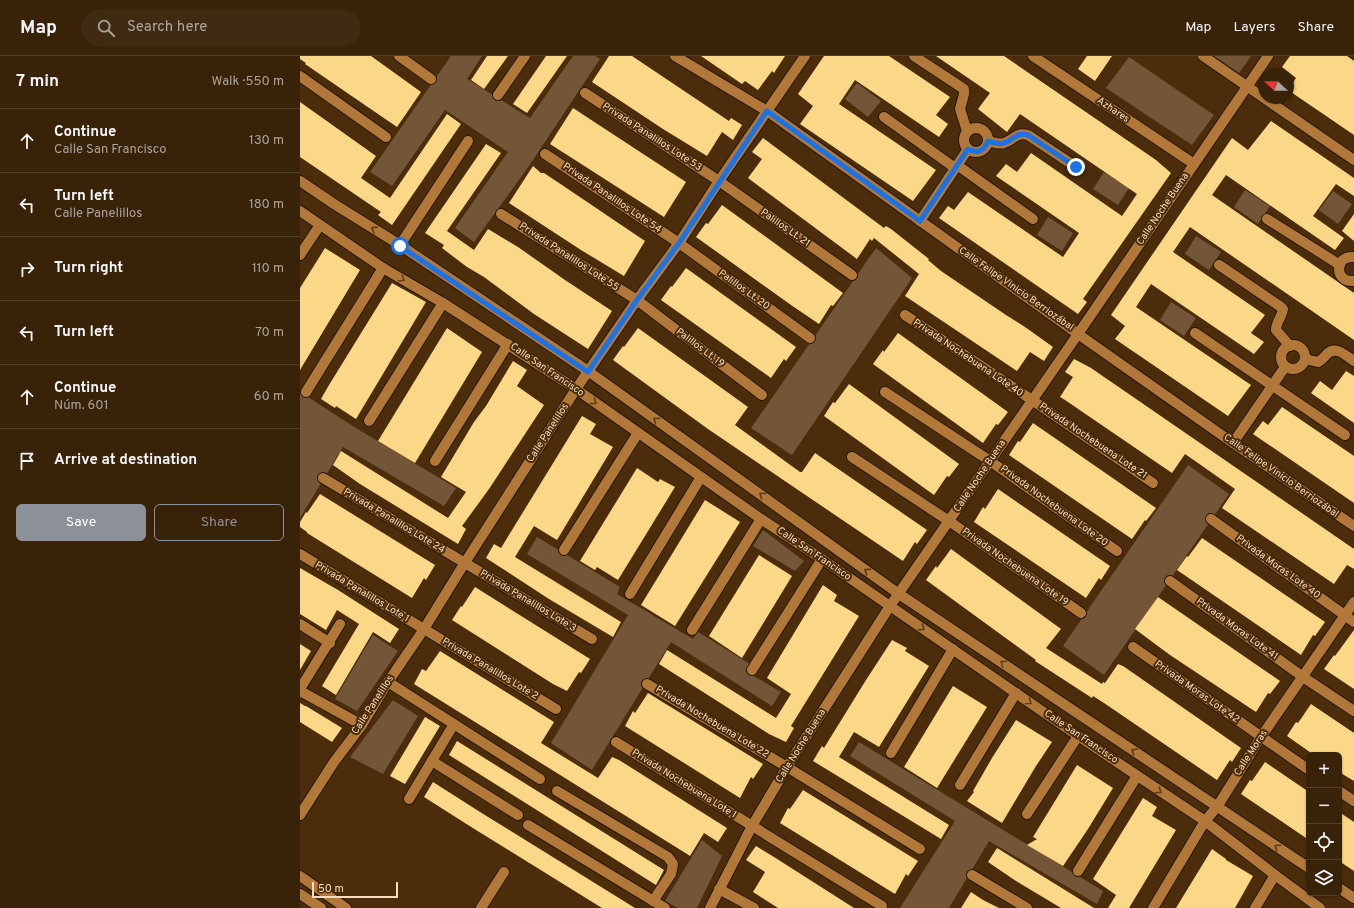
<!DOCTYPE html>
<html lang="en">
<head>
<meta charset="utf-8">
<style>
	body { margin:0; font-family:Overpass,sans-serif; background:#3f2a12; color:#f1f3f6 }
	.controls { position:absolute; right:12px; bottom:12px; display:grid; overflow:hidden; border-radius:6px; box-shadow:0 1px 3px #0004 }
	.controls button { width:36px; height:36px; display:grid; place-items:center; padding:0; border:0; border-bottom:1px solid #523f29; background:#382208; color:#f1f3f6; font:20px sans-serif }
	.compass { position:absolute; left:958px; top:12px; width:36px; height:36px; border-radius:50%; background:#382208; box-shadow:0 1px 3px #0004; rotate:292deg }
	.scale { position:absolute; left:12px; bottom:10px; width:86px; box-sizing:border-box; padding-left:4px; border:2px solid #fcddbf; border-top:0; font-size:11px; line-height:14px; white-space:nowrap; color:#fcddbf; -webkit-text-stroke:3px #4b2d0b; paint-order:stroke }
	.stop { position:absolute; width:12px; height:12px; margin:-9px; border:3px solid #1a73e8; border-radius:50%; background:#fff }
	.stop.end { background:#1a73e8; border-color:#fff; box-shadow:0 1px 4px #0008 }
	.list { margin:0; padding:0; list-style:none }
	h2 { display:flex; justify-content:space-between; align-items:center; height:52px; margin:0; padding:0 16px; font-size:17px }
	h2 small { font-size:13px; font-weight:400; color:#aba49c }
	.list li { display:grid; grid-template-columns:26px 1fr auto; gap:12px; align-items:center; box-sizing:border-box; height:64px; padding:0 16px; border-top:1px solid #523f29 }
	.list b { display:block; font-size:15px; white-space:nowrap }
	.list p { margin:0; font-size:13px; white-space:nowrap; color:#aba49c }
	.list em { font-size:13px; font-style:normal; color:#aba49c }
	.actions { display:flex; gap:8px; padding:12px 16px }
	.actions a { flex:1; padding:9px 0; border:1px solid #8c9099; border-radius:6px; text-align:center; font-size:14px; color:#8c9099 }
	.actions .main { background:#8c9099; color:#fff }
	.icon { flex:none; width:22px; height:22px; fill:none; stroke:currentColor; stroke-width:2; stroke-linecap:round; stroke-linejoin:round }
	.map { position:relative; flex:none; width:1054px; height:852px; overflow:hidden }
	header { display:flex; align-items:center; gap:24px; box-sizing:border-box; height:56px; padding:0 20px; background:#382208; border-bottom:1px solid #523f29 }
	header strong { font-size:19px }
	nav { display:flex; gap:22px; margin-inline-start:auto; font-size:14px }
	.search { width:280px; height:36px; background:#3f2a12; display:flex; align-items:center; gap:10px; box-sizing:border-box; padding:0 14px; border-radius:22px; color:#aba49c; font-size:15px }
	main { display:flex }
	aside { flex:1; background:#382208 }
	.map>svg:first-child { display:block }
	.green { fill:#735637 }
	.building { fill:#fbd888 }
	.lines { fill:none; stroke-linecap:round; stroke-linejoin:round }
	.minor-casing { stroke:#2a1805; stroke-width:12 }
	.tertiary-casing { stroke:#2a1805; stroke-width:12 }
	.secondary-casing { stroke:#2a1805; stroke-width:12 }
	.minor { stroke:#b17839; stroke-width:10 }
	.tertiary { stroke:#b17839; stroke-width:10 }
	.secondary { stroke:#b17839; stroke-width:10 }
	.oneway { stroke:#5f3c14 }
	.route { stroke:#1a73e8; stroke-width:5 }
	.labels { text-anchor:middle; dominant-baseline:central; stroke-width:4; stroke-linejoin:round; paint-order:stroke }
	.street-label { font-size:10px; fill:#fcddbf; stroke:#4b2d0b }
</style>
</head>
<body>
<header>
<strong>Map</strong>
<div class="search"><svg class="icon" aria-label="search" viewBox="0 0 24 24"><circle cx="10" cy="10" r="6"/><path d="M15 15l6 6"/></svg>Search here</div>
<nav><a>Map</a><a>Layers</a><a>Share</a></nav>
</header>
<main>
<aside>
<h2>7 min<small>Walk · 550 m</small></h2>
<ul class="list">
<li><svg class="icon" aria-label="ahead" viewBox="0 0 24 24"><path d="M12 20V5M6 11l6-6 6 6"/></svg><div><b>Continue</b><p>Calle San Francisco</p></div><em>130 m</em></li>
<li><svg class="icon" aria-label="left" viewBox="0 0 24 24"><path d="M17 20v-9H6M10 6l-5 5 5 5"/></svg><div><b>Turn left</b><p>Calle Panelillos</p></div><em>180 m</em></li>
<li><svg class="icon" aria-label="right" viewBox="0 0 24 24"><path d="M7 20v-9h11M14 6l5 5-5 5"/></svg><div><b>Turn right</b></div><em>110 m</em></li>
<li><svg class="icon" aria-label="left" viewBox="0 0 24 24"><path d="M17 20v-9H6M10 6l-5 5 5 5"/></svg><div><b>Turn left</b></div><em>70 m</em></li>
<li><svg class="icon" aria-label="ahead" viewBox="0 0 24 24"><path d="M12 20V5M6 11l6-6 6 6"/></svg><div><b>Continue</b><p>Núm. 601</p></div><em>60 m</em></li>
<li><svg class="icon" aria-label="arrive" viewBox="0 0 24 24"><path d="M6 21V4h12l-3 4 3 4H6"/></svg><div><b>Arrive at destination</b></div></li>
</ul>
<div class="actions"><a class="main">Save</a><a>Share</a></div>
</aside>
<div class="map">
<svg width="1054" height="852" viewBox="0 0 1054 852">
	<rect width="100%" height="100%" fill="#4b2d0b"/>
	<g class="green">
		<polygon points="151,0 182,0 167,23 230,62 273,0 295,0 300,3 229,110 174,186 155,172 208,96 145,54 92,130 70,116"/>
		<polygon points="914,0 951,0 939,17"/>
		<polygon points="829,1 914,59 892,89 806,32"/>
		<polygon points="557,27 581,45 568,61 545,43"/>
		<polygon points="804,116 829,132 818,149 793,133"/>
		<polygon points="945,134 970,150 958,168 934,151"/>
		<polygon points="1033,135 1052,148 1038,168 1019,154"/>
		<polygon points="748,161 773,177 762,195 737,179"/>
		<polygon points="896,180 921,196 909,214 885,198"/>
		<polygon points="576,192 612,222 492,399 451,372"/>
		<polygon points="871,246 896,262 884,280 860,264"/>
		<polygon points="0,336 56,372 156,432 144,450 43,391 0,462"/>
		<polygon points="888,409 929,438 804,619 763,590"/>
		<polygon points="463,474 504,505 495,515 453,490"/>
		<polygon points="237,481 320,531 317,538 393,583 398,576 450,608 445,615 481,636 472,650 371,586 292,714 251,687 328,559 227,498"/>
		<polygon points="73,579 98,595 57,655 35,643"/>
		<polygon points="93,644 118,660 83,718 50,701"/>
		<polygon points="559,686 803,835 797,848 689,785 649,852 600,852 655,765 550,700"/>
		<polygon points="402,784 422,800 397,852 378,852 365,845"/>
	</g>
	<g class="building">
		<polygon points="0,0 71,0 121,36 97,71 5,8 6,7 0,3"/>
		<polygon points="187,0 208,0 184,33 171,24"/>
		<polygon points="246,0 267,0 227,57 213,48"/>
		<polygon points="309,0 332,0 429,65 431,62 442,69 433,84 422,76 407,100 363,73 292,26"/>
		<polygon points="401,0 485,0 474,17 472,15 458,34 445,25 442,28"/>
		<polygon points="524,0 589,0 650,41 636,59 648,68 639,81 555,24 539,48 636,114 613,145 500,68 513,50 498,38"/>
		<polygon points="636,0 704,0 856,104 871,117 783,243 787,246 778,258 639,162 648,150 654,154 668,136 763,201 779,177 696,120 706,108 717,116 731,97 822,160 837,138 720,58 707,76 678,53 690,37"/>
		<polygon points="787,0 812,0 795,25 778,13"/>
		<polygon points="990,0 1047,0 1054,5 1054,79 988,34 996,22 982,11"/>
		<polygon points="0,46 76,100 61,122 90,142 147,58 161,68 92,169 78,159 81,156 0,101"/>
		<polygon points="273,52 386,126 364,161 250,88"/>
		<polygon points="971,65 1054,122 1054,140 1036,128 1013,160 1044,182 1035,194 926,119 912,139 1054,237 1054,284 890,171 873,196 965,259 951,277 964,286 954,298 851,228 836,251 951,329 928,360 815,283 825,270 811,259 932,82 948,94"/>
		<polygon points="463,82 584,172 586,170 591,173 629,203 628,204 641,215 706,259 725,271 753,291 744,305 730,296 717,315 605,240 619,218 574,182 572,185 570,183 557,203 448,122 462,103 452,96"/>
		<polygon points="186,88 201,97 147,175 174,194 188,173 218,191 265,224 312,255 288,293 234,258 184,221 167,211 142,192 144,189 125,177"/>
		<polygon points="233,110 241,117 244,117 262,129 345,185 324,220 281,194 209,147"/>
		<polygon points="422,149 543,237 533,250 531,249 519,268 491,249 396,181 406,167 408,168"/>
		<polygon points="1054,158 1054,185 1042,175"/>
		<polygon points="25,192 60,214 0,314 0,232"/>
		<polygon points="386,212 496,291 486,305 484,303 471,322 361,244 371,230 372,231"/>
		<polygon points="92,227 126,246 56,363 36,350 35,352 21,343 29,329"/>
		<polygon points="147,272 182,296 115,407 78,385"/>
		<polygon points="338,272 448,351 435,369 500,416 502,416 515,397 627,474 617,488 615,486 603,505 408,373 313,304 323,290 324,291"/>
		<polygon points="598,277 708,356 698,369 696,368 683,387 573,308 583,294 584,296"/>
		<polygon points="774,303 791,312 1054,493 1054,513 1047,509 1034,528 922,452 935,433 898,407 885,398 872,417 765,344 760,341 773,321 765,316"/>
		<polygon points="213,305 227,314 217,330 244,349 189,433 162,470 166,473 158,488 60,428 33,409 41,395 148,462 166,436 141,421 174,366 186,350"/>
		<polygon points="1046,315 1054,320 1054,367 1011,337 1020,325 1032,334"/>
		<polygon points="549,328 659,408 649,421 647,420 634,439 524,360 533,346 535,347"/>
		<polygon points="982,351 1054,400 1054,447 953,378 963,365 968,369"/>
		<polygon points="282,360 296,368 290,378 313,391 257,484 234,470 215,501 321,566 313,581 249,543 186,502 194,488 201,492"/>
		<polygon points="733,367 856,452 846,465 845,464 832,483 709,399 718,385 720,386"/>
		<polygon points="337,412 358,426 360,423 375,431 318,524 297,511 295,514 280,505"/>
		<polygon points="698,433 810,510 801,524 799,522 786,542 674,466 683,451 685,453"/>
		<polygon points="20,438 135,509 126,524 124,522 112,542 7,477 7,476 0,471 0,466 6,456 7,457"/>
		<polygon points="405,444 440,466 375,570 341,549"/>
		<polygon points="902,482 1025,566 1015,580 1013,579 1001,599 877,514 887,500 888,501"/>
		<polygon points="651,493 761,573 746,592 802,628 803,626 805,627 818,608 823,610 941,692 932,706 930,704 917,724 804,647 793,640 792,642 735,605 736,604 626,524 636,510 637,512"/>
		<polygon points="459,499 492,520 442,602 409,580"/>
		<polygon points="0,512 38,534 99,573 90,587 73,576 36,639 22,630 59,568 37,554 26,574 0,558"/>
		<polygon points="523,529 537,539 534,545 559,560 491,670 494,672 486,686 469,678 359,608 367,594 476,662 491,638 467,622"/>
		<polygon points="175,531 290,603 281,617 279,616 267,635 253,628 152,564 161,550 162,551"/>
		<polygon points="858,541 980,625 970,638 968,637 956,656 870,599 835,573"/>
		<polygon points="1054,574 1054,633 1024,613 1034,599 1035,600"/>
		<polygon points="592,584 607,592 605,595 629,610 579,691 554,676 539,701 649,769 641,783 513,705 522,690 524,692 566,624"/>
		<polygon points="0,588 11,595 0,614"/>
		<polygon points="140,595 254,666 241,687 298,722 312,701 319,704 427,772 418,786 404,777 390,800 387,798 114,628 122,613 126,615"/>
		<polygon points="653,630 687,651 637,732 604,711"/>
		<polygon points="348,637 463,708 453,723 451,721 440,742 325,670 333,655 335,657"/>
		<polygon points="0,647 5,650 6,650 42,672 32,686 0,666"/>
		<polygon points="1011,648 1054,677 1054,725 1039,716 1039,699 1014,699 987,680 996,666 998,667"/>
		<polygon points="125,661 140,670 105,728 90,720"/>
		<polygon points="716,664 752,686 736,710 702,767 667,745 674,736 673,735 692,702"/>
		<polygon points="157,685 364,814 356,829 149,699"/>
		<polygon points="965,706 1009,736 1009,784 941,738 950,724 952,725"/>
		<polygon points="777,709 813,732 788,773 763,810 727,789 737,783 733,781"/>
		<polygon points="133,726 180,756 335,852 302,852 176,774 124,741"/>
		<polygon points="503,734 618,805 608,820 606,818 595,838 480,767 488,752 490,753"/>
		<polygon points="843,742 857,751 852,760 876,774 829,852 808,852 816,839 793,823"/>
		<polygon points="1042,758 1054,766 1054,815 1039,805 1039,764"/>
		<polygon points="456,790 474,801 554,852 478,852 453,836 465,816 446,804"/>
		<polygon points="697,792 731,813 794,852 761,852 716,825 688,806"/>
		<polygon points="912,793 926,803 926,804 953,820 935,852 876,852"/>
		<polygon points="671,836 683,844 699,852 661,852"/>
	</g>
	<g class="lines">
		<defs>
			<g id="minor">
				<polyline points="99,0 131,23"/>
				<polyline points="375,0 467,55 778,278 933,387 1054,470"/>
				<polyline points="614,0 664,33 664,38 660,53 667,75"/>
				<polyline points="733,0 894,108"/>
				<polyline points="0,20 86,81"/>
				<polyline points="285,37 419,125 552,219"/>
				<polyline points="198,39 225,0"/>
				<polyline points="584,61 655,112"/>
				<circle cx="676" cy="84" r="12"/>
				<path d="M688,85C693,86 699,89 704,87C714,84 715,76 728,79L776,111"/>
				<polyline points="245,98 379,187 510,282"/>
				<polyline points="657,109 733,163"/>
				<polyline points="201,158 337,244 462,339"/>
				<polyline points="967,163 1040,209"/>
				<polyline points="620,165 668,93"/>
				<polyline points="100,189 168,85"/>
				<polyline points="0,199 20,169"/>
				<path d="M1054,201C1034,199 1034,227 1054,225"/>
				<path d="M919,209L981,251L983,253C982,261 976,266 976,274L990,290"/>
				<polyline points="605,259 732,344 853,427"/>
				<polyline points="895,277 1045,379"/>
				<circle cx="993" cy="301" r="12"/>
				<path d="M1005,303L1018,306C1022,304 1025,300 1028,297C1037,290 1046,300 1054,305"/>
				<polyline points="6,336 83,212"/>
				<polyline points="585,336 690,405 817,495"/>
				<polyline points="69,365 143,247"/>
				<polyline points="933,387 985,311"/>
				<polyline points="552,401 649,465 781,557"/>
				<polyline points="135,405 208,288"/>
				<polyline points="23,422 292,583"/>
				<polyline points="911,463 1054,566"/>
				<polyline points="264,494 338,377"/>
				<polyline points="0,498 256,653"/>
				<polyline points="870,525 1003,621 1054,655"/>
				<polyline points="330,538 401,421"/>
				<polyline points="0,568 30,587"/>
				<polyline points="392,574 461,463"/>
				<polyline points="833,591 1009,714"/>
				<polyline points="452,614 522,503"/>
				<polyline points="88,626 240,723"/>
				<polyline points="347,628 487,711 620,793"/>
				<polyline points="0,633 40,568"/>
				<polyline points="0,635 62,669"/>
				<polyline points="316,686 582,850"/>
				<polyline points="591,697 653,593"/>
				<polyline points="132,705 218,759"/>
				<polyline points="660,729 716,637"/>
				<polyline points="257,735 368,801 373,808 371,818 353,845"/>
				<polyline points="1039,735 1054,745"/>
				<polyline points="109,743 154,668"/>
				<polyline points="727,758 778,680"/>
				<polyline points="0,759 34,706 62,669 88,626 124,573 164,508 276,333 337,244 379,187 419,125 505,0"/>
				<polyline points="228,769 365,852"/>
				<polyline points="778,815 837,720"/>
				<polyline points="672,819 727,852"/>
				<polyline points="419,833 454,852"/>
				<polyline points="181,852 204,816"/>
				<polyline points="410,852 452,770 487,711 590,550 778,278 968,0"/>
				<polyline points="853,852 905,765 917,751 961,681 1054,546"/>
				<polyline points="955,852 975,819"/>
			</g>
			<g id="tertiary">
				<polyline points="903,0 1054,104"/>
				<polyline points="0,125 34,148 100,189 288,315 599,538 1009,812"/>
				<polyline points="0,155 83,212 143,247 276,333 461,463 522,503 778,680 905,765 975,819 1020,852"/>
				<polyline points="1039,832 1054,842"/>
			</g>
			<g id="secondary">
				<polyline points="0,820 46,852"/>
				<polyline points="0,838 21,852"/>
			</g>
		</defs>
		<use href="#minor" class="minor-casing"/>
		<use href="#tertiary" class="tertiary-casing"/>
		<use href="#secondary" class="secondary-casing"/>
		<use href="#minor" class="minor"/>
		<use href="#tertiary" class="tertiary"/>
		<use href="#secondary" class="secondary"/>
	</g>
	<defs><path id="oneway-chevron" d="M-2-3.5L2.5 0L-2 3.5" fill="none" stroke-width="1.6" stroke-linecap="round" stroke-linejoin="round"/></defs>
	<g class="oneway">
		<use href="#oneway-chevron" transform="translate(74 173) rotate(-148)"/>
		<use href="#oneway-chevron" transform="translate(102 223) rotate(30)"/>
		<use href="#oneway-chevron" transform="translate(294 346) rotate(36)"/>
		<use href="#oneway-chevron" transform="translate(356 364) rotate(-144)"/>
		<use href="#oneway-chevron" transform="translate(462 439) rotate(-144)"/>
		<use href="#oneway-chevron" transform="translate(567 515) rotate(-144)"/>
		<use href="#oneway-chevron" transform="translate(622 572) rotate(34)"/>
		<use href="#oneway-chevron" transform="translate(703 607) rotate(-146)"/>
		<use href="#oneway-chevron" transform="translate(729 646) rotate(35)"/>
		<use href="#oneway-chevron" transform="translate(834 695) rotate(-146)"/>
		<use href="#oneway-chevron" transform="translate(859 735) rotate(34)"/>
		<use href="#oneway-chevron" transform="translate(977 791) rotate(-146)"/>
	</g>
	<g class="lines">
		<path class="route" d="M100,190L288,316L337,244L379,187L467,55L620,165L668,93C678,98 684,95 688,85C693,86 699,89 704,87C714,84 715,76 728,79L776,111"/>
	</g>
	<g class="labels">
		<g class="street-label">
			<text transform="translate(813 54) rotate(34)">Azhares</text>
			<text transform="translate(352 81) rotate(33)">Privada Panalillos Lote 53</text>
			<text transform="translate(312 142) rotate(34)">Privada Panalillos Lote 54</text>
			<text transform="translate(863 153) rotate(-56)">Calle Noche Buena</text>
			<text transform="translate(485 172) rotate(35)">Palillos Lt. 21</text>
			<text transform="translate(269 201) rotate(33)">Privada Panalillos Lote 55</text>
			<text transform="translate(716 233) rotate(35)">Calle Felipe Vinicio Berriozábal</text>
			<text transform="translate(444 234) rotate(36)">Palillos Lt. 20</text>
			<text transform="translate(400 292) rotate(37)">Palillos Lt. 19</text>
			<text transform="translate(668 302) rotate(34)">Privada Nochebuena Lote 40</text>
			<text transform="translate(247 314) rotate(34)">Calle San Francisco</text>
			<text transform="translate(248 377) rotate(-57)">Calle Panelillos</text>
			<text transform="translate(793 385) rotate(34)">Privada Nochebuena Lote 21</text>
			<text transform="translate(680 420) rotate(-56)">Calle Noche Buena</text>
			<text transform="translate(981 420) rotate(35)">Calle Felipe Vinicio Berriozábal</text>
			<text transform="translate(754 450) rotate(36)">Privada Nochebuena Lote 20</text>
			<text transform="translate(94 465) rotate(31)">Privada Panalillos Lote 24</text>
			<text transform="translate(514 498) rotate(34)">Calle San Francisco</text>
			<text transform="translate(715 511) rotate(35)">Privada Nochebuena Lote 19</text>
			<text transform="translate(978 511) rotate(36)">Privada Moras Lote 40</text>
			<text transform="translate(62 536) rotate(31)">Privada Panalillos Lote 1</text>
			<text transform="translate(228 545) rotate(31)">Privada Panalillos Lote 3</text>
			<text transform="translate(937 573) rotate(36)">Privada Moras Lote 41</text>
			<text transform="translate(190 613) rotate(31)">Privada Panalillos Lote 2</text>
			<text transform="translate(897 636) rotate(35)">Privada Moras Lote 42</text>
			<text transform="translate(73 649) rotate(-57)">Calle Panelillos</text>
			<text transform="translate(412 666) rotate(31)">Privada Nochebuena Lote 22</text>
			<text transform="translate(781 681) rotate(34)">Calle San Francisco</text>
			<text transform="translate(501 690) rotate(-58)">Calle Noche Buena</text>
			<text transform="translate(951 697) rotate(-57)">Calle Moras</text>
			<text transform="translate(384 728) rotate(32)">Privada Nochebuena Lote 1</text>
		</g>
	</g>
</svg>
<div class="controls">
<button>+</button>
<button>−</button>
<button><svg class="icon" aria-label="locate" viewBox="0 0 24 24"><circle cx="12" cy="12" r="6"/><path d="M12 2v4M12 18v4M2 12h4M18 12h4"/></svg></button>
<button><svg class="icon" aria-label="layers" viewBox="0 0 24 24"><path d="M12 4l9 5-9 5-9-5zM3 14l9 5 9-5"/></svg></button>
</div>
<svg class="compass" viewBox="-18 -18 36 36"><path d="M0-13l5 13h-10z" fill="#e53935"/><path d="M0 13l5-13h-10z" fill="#aba49c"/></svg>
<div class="scale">50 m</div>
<div class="stop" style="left:100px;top:190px"></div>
<div class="stop end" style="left:776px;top:111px"></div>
</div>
</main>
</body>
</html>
